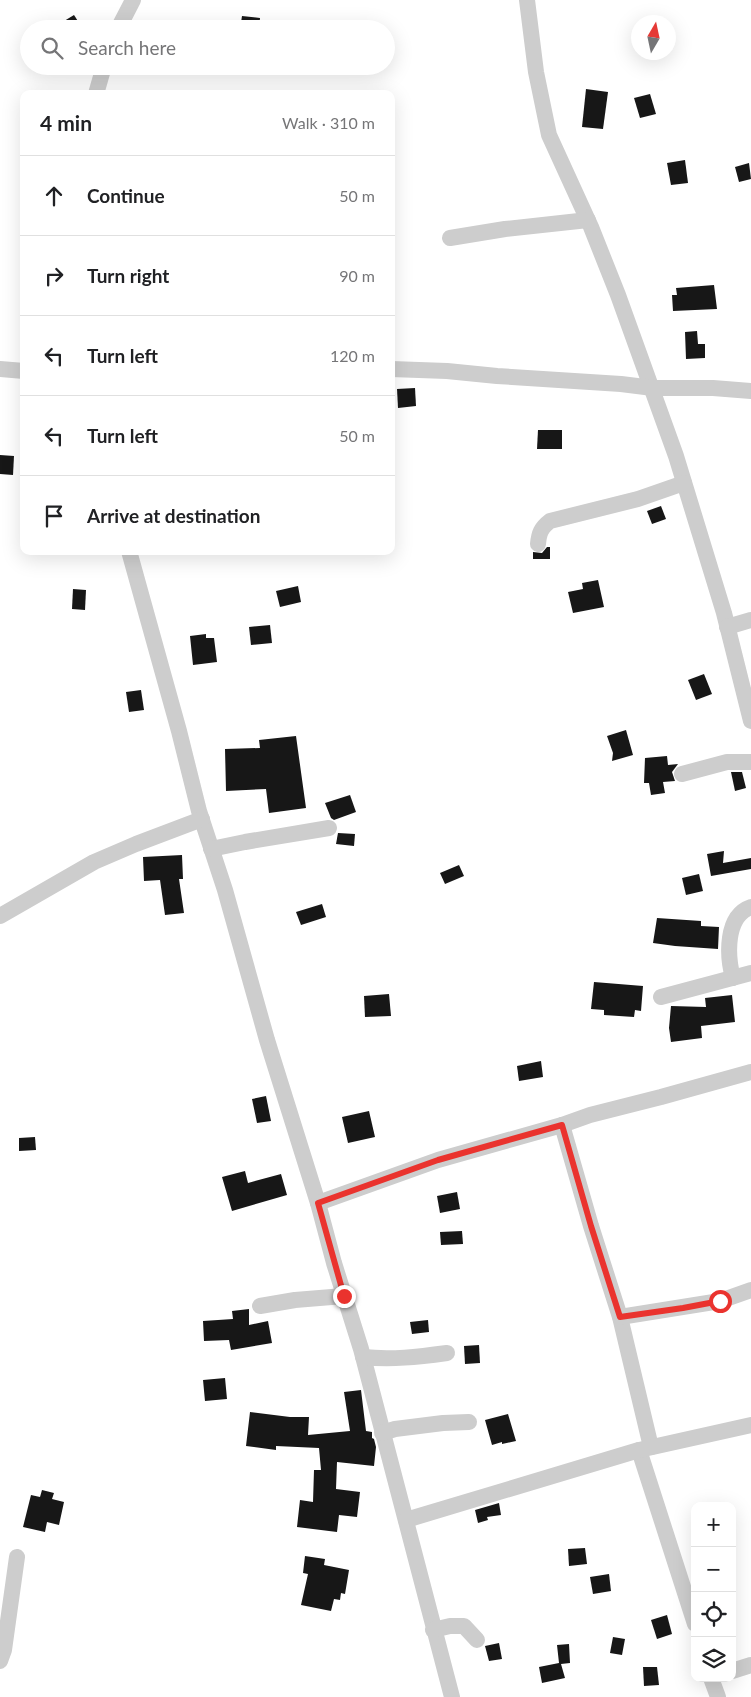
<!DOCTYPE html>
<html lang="en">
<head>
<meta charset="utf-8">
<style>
	body { margin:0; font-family:Lato,sans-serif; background:#f2f2f2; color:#202124 }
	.controls { position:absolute; right:15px; bottom:15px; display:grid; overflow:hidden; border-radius:10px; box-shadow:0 5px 20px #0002 }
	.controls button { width:45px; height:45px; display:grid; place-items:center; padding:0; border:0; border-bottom:1px solid #e0e0e0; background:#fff; color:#202124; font:25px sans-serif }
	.compass { position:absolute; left:631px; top:15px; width:45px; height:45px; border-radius:50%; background:#fff; box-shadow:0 5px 20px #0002; rotate:9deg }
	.stop { position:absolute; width:15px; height:15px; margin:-11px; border:4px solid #ea332e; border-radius:50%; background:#fff }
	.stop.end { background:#ea332e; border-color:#fff; box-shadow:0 1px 5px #0008 }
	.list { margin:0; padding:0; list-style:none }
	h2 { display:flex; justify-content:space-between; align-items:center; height:65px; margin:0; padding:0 20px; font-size:21px }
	h2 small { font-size:16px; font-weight:400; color:#757577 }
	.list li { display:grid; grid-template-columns:32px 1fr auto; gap:15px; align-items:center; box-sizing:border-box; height:80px; padding:0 20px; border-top:1px solid #e0e0e0 }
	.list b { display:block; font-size:19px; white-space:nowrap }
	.list em { font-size:16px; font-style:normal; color:#757577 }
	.icon { flex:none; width:28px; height:28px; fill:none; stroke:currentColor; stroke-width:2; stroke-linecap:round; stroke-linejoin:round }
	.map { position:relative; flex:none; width:751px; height:1697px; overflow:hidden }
	.search { position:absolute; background:#fff; box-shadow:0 5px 20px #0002; left:20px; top:20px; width:375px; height:55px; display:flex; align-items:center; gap:12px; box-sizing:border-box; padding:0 18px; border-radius:28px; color:#757577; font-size:19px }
	.panel { position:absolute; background:#fff; box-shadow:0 5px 20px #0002; left:20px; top:90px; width:375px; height:465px; border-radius:10px }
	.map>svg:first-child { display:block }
	.building { fill:#171717 }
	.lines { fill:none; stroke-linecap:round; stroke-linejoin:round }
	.street { stroke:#cdcdcd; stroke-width:16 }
	.route { stroke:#ea332e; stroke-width:6 }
</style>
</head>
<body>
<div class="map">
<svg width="751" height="1697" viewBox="0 0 751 1697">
	<rect width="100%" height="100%" fill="#fff"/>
	<g class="building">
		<polygon points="74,15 83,29 51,29"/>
		<polygon points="242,16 260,18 259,29 240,29"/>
		<polygon points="586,89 608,92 603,129 582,127"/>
		<polygon points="650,94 656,114 640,118 634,98"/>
		<polygon points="685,160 688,183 671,185 667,163"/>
		<polygon points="749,163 751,179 739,182 735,167"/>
		<polygon points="714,285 717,309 673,311 672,295 677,295 676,288"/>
		<polygon points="697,331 698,344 705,344 705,358 686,359 685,332"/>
		<polygon points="415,388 416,406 398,408 397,389"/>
		<polygon points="538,430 562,430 562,449 537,449"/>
		<polygon points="0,455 14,456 13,475 0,474"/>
		<polygon points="661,506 666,519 652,524 647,511"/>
		<polygon points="547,547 550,547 550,559 533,559 533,552 542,553"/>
		<polygon points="598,580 604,607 573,613 568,592 583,589 582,583"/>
		<polygon points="298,586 301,602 280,607 276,591"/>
		<polygon points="73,589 86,590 85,610 72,609"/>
		<polygon points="270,625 272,643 251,645 249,627"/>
		<polygon points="206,634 206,638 214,638 217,662 193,665 190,636"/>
		<polygon points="704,674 712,694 696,700 688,680"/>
		<polygon points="141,690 144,710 129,712 126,692"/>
		<polygon points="626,730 633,755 612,761 613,753 607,736"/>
		<polygon points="296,736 306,808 269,813 266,789 226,791 225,749 260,748 259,740"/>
		<polygon points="667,756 668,765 678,764 672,772 675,781 663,782 665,793 651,795 649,783 644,783 645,758"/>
		<polygon points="731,772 742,772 746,788 735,791"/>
		<polygon points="350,795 356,812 334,820 331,818 325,803"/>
		<polygon points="338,833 355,834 354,846 336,844"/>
		<polygon points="724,851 723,863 751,858 751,869 711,876 707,854"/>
		<polygon points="182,855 183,879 179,879 184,913 165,915 160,880 144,881 143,857"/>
		<polygon points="459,865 464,876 445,884 440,873"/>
		<polygon points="699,874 703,891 686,895 682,878"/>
		<polygon points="322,904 326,917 301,925 296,912"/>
		<polygon points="657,918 701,921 701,926 719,927 718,949 675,946 653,943"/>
		<polygon points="594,982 643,986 641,1011 635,1010 634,1017 604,1015 604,1010 591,1009"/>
		<polygon points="389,994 391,1016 365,1017 364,996"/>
		<polygon points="732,995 735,1022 701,1026 702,1038 671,1042 669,1028 671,1006 706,1007 705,998"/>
		<polygon points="541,1061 543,1077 519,1081 517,1066"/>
		<polygon points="266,1096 271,1121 257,1123 252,1099"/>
		<polygon points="369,1111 375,1137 348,1143 342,1117"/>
		<polygon points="35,1137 36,1150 19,1151 19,1138"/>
		<polygon points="245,1171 248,1183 281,1174 287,1195 232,1211 222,1177"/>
		<polygon points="457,1192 460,1209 440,1213 437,1196"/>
		<polygon points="462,1231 463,1244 441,1245 440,1232"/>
		<polygon points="249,1309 249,1325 268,1321 272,1343 231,1350 229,1340 204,1341 203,1321 233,1319 232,1311"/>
		<polygon points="428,1320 429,1332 412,1334 410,1322"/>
		<polygon points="479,1345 480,1363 465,1364 464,1346"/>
		<polygon points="225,1378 227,1399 205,1401 203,1380"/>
		<polygon points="361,1390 366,1431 372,1432 372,1438 374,1439 376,1447 374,1466 337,1462 336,1489 360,1492 357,1517 339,1515 337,1532 297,1527 300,1500 313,1502 314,1470 321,1470 319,1448 276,1446 276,1450 246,1446 250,1412 290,1417 309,1417 308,1435 350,1431 344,1392"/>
		<polygon points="508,1414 516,1441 502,1444 502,1442 492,1445 485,1420"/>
		<polygon points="42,1490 54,1493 52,1499 64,1502 59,1525 47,1522 45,1532 23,1527 31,1495 40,1497"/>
		<polygon points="499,1503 501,1515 487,1517 488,1520 478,1523 475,1510"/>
		<polygon points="585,1548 587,1564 569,1566 568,1549"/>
		<polygon points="305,1556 325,1559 324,1565 349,1570 345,1594 341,1593 340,1600 334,1599 331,1611 301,1605 308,1574 303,1573"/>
		<polygon points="609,1574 611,1591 593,1594 590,1577"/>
		<polygon points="667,1615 672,1634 657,1639 651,1620"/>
		<polygon points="613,1637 625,1639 622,1655 610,1653"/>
		<polygon points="499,1643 502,1659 489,1661 485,1646"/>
		<polygon points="569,1644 570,1663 561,1664 565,1678 542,1683 539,1667 559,1663 557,1645"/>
		<polygon points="643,1667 657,1667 659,1685 644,1686"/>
	</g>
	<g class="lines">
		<g class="street">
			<polyline points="527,0 536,72 549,135 591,227 618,295 676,456 724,613 751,721"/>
			<polyline points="118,29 133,0"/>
			<polyline points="96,94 104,66"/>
			<polyline points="450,238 505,229 588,220"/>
			<polyline points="0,369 24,371"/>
			<polyline points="391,369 447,371 497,376 621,384 653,388 713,388 751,391"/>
			<path d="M538,544C539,533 541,528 550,521L638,499L684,483"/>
			<polyline points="129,551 179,731 199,811 225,890 267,1040 318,1203 334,1263 361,1349 452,1697"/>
			<polyline points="727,627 751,620"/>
			<polyline points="682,774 727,762 751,762"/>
			<polyline points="211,849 245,842 329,828"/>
			<polyline points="0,916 94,862 136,844 202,819"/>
			<path d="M733,978C727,956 725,916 751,907"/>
			<polyline points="661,997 751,973"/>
			<polyline points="562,1125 591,1226 620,1317 651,1447"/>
			<polyline points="318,1203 438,1160 562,1125 590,1115 661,1097 751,1072"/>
			<polyline points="260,1306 295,1300 344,1296"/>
			<polyline points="620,1317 720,1301 751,1290"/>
			<path d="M363,1357C391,1360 418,1357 447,1353"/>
			<polyline points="382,1433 395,1429 443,1423 469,1422"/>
			<polyline points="639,1450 695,1624"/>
			<polyline points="406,1520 639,1450 751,1425"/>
			<polyline points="433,1630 450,1626 464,1626 477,1640"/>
			<polyline points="0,1661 4,1650 17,1557"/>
			<polyline points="732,1671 751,1665"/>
			<polyline points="711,1678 718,1697"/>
		</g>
	</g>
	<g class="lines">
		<polyline class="route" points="344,1296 318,1203 438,1160 562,1125 591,1226 620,1317 683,1308 720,1301"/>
	</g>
</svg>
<div class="controls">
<button>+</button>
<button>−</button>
<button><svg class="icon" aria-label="locate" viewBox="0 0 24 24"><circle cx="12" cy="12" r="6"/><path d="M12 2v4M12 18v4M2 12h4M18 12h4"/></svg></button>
<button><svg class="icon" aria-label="layers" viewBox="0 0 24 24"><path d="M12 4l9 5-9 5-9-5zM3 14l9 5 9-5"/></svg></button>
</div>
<svg class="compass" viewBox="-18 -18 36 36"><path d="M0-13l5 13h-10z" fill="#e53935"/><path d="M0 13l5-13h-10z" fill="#757577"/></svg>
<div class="stop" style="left:720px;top:1301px"></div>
<div class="stop end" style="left:344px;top:1296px"></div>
<div class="search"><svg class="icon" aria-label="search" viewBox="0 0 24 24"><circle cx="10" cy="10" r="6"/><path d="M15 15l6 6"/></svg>Search here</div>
<section class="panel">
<h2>4 min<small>Walk · 310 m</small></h2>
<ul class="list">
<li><svg class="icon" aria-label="ahead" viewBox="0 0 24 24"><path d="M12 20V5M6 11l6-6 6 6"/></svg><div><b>Continue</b></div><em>50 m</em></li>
<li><svg class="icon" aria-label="right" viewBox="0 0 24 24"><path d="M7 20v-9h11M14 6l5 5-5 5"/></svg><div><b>Turn right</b></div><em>90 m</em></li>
<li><svg class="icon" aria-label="left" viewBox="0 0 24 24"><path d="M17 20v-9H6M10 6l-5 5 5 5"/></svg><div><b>Turn left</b></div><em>120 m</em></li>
<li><svg class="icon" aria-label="left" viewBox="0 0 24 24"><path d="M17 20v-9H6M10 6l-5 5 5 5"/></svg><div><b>Turn left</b></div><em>50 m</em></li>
<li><svg class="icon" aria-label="arrive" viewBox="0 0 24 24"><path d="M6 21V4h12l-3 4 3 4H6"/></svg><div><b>Arrive at destination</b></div></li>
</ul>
</section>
</div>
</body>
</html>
